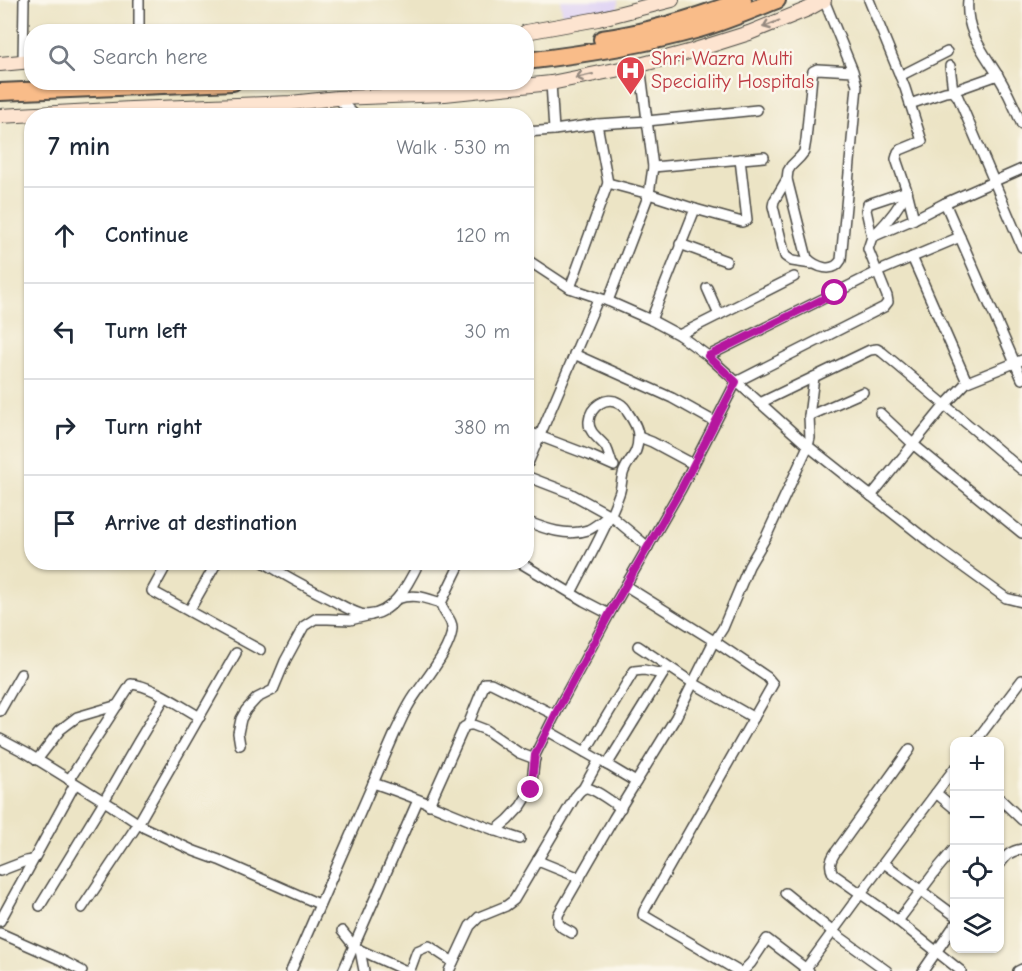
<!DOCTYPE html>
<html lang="en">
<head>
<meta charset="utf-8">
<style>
	body { margin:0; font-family:"Comic Neue",sans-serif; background:#f6f6f7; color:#1f2937 }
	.controls { position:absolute; right:18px; bottom:18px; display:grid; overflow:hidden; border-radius:12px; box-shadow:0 2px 4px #0004 }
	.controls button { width:54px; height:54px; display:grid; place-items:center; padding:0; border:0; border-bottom:2px solid #e0e1e3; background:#fff; color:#1f2937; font:30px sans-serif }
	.stop { position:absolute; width:18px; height:18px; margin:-14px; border:4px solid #b5179e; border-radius:50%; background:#fff }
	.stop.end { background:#b5179e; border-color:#fff; box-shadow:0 2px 6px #0008 }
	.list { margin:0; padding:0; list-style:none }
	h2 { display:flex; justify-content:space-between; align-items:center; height:78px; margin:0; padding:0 24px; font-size:26px }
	h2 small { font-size:20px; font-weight:400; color:#747a83 }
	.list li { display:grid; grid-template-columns:39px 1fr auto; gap:18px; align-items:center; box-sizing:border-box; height:96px; padding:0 24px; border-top:2px solid #e0e1e3 }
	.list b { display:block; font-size:22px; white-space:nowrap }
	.list em { font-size:20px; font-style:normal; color:#747a83 }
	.icon { flex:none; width:33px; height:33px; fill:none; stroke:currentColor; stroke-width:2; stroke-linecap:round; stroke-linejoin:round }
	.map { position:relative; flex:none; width:1022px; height:971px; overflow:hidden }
	.search { position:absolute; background:#fff; box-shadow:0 2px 4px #0004; left:24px; top:24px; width:510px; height:66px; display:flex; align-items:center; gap:15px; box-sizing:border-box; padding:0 21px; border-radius:24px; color:#747a83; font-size:22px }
	.panel { position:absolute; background:#fff; box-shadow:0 2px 4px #0004; left:24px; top:108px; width:510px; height:462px; border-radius:24px }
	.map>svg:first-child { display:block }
	.built { fill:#e0d4f4 }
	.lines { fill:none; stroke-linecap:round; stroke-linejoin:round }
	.street-casing { stroke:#484742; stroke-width:12 }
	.secondary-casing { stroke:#484742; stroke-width:16 }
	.highway-casing { stroke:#484742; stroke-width:20 }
	.street { stroke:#fff; stroke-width:9 }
	.secondary { stroke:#fde4d0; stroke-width:14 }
	.highway { stroke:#f9bc89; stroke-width:16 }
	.oneway { stroke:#94887e }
	.route { stroke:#b5179e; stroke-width:8 }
	.labels { text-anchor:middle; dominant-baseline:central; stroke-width:5; stroke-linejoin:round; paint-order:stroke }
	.health-label { font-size:20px; fill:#be3a42; stroke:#fbf7ec; text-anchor:start }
</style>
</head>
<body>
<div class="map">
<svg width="1022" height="971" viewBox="0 0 1022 971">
	<rect width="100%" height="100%" fill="#fbf7ec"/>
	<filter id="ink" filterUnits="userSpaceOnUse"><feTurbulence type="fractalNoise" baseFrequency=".0167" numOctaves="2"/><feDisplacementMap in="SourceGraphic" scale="12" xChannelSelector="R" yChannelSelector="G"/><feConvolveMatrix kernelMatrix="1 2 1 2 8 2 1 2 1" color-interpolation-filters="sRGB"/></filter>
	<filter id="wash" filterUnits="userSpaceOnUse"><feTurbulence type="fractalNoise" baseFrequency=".008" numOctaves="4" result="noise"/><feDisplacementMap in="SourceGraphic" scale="24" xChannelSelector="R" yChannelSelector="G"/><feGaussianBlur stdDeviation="1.35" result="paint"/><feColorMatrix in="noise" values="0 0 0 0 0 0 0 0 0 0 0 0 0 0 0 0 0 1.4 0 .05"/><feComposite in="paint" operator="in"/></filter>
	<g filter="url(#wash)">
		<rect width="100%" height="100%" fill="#ece4c5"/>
		<polygon class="built" points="560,0 618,0 618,10 563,17"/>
	</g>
	<g filter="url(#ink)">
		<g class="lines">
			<defs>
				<g id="street">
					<path d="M824,0L853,71L857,86L841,260C833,274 816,267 807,258L787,179L788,171L791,166L800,157L804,152L806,140L812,76L813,71L817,69L853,71"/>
					<path d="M968,0C965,30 982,50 997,74C1007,90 1015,108 1022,125"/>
					<polyline points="139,32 139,0"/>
					<polyline points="23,61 24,0"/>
					<polyline points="950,66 953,91 998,75"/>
					<polyline points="900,76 947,52"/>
					<polyline points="337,98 356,116"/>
					<polyline points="910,104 945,92 953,91 958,97 1022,247"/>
					<polyline points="270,116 273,103"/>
					<polyline points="597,124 608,183"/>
					<polyline points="554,130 597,124 647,121 757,110"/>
					<polyline points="526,132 554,130 551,83"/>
					<polyline points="653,167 764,157"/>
					<polyline points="787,179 774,201 773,206 785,256 792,261 812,264"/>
					<polyline points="945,203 1022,379"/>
					<polyline points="695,209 742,222 747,220 740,159"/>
					<polyline points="914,219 945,203 1022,169"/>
					<path d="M876,233C889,220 899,208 907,191"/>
					<polyline points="872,237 866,210 868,204 907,191"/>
					<polyline points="680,244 726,261"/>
					<polyline points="912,257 967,382"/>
					<polyline points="526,259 570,288 608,301 651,320 679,335 708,356 808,446 933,545 1006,598 1022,602"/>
					<polyline points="570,288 608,183 649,194 695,209 651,320"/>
					<polyline points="707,288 719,315"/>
					<polyline points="608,301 649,194 653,167 640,65"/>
					<polyline points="679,335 794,277"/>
					<polyline points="574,354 672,398 715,422"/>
					<polyline points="708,356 877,272 960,237"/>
					<polyline points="760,403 870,350 877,349 882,352 1022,470"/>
					<polyline points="880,413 914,445 1022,533"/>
					<polyline points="809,416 863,392"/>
					<polyline points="526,431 589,455 614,466"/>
					<polyline points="639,437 652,442 693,464"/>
					<polyline points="526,468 598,299"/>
					<polyline points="526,476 570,493 610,515 648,547"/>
					<polyline points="871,496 945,405 967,382 1022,360"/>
					<path d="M526,521C545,529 568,537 588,530C595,527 602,521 608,516"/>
					<polyline points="168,562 152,591 260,650"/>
					<path d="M263,562C284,575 306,587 328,598C338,603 350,611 361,614C390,621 409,583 419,562"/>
					<polyline points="519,562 584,601 609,614"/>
					<polyline points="626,586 714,641 767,677 773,684 644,911 643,915 738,971"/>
					<path d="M571,593C587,561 607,528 619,494C622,487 621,478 624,471C629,458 638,456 638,438C639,429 633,420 628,413C626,409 623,405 619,403C606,395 590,407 589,421C588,433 600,439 606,447C609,453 610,458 612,464"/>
					<path d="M397,599C415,593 425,598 441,603"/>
					<polyline points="189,611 217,562"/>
					<polyline points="638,646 693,683 754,718"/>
					<polyline points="0,711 21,674"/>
					<polyline points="468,725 485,683 491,683 555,715"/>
					<polyline points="548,731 599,760"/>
					<polyline points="0,739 28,754 112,806 145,828 194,851 219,860 319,904"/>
					<polyline points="975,742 1022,680"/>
					<polyline points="240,745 238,733 241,719 246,710 257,698 273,690 285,661 304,626 315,619 328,619 350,620 371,615"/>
					<path d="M910,749L835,853C830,861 829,866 833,874L888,913L961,971"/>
					<polyline points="585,752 634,671 644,670 663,674"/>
					<polyline points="37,760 60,730 77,717 118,705"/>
					<polyline points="607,765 665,671"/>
					<path d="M69,780L131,684C151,685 182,707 200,717"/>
					<path d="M373,783C423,799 470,823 520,839"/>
					<polyline points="583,789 599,760 636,782"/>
					<polyline points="936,793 954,808"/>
					<polyline points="1000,799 1022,820"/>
					<polyline points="429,805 464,727 468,725 473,725 486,730 519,753 535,759"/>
					<polyline points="495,831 508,820 521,806 531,790 535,755 560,705 611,611 681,489 736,382 884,307 888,302 887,296 868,249 872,237 914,219 907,191 896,159 898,152 900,150 922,141 905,88 869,0"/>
					<polyline points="538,859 543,863 580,878"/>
					<polyline points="884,863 954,915"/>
					<path d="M1000,864C1006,855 1011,851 1022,849"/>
					<polyline points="0,871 26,861 33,860"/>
					<polyline points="785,893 833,932 887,971"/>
					<polyline points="40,906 104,801 138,742 165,697"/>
					<polyline points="82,908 138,824 236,653"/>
					<polyline points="0,921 75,784"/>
					<polyline points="898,921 938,868 954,849"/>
					<polyline points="342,931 354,946 360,950 404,970 410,970 417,951 429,946 453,962"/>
					<polyline points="0,933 61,960 82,971"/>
					<polyline points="572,933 563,928 558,923 558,915 614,818 676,717 712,645 723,628 749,566 766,537 808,446 810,438 809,416 814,377"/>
					<polyline points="360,950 364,971"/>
					<path d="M291,971L395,733C400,723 404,713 410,703C421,684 451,651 452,629C453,619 442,613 441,603L461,562"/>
					<polyline points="343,971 418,800"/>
					<path d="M449,971L470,926L479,917L506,906L514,900L575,797C578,794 581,788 586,788C594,788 613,803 621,808"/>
					<polyline points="743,971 751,963 767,939 809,971"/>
					<polyline points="804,971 861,893 954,769"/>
					<polyline points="923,971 954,926"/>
					<polyline points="1018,971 1022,969"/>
				</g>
				<g id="secondary">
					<polyline points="526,32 598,19 672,0"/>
					<polyline points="0,64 32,61"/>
					<polyline points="0,116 131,109 291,103 337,98 445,94 551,83 640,65 692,51 749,33 808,9 824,0"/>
				</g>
				<g id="highway">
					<path d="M602,39C650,32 698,17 743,0"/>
					<path d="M526,61C585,54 643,45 699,29C726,21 752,10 777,0"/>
					<polyline points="0,92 233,82"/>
				</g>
			</defs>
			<use href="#street" class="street-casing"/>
			<use href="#secondary" class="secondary-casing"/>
			<use href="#highway" class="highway-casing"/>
			<use href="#street" class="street"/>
			<use href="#secondary" class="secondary"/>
			<use href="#highway" class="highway"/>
		</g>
		<defs><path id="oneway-shaft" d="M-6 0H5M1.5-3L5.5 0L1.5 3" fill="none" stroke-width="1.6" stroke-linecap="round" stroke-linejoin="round" transform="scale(1.5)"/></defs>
		<g class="oneway">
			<use href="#oneway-shaft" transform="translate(771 24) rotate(158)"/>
			<use href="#oneway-shaft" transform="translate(584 76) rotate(168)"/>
		</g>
	</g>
	<g class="lines" filter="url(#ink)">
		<polyline class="route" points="531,790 535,755 560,705 611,611 681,489 736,382 708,356 835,293"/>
	</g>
	<defs>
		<symbol id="hospital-pin" viewBox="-11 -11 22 30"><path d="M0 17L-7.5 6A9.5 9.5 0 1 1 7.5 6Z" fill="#e0444e" stroke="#fbf7ec"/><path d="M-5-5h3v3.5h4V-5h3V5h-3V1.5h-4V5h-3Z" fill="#fff"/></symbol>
	</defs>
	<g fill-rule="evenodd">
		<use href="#hospital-pin" x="614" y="54" width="33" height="45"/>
	</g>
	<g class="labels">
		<g class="health-label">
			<text x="651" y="58">Shri Wazra Multi<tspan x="651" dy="23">Speciality Hospitals</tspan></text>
		</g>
	</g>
</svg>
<div class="controls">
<button>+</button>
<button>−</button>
<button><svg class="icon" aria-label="locate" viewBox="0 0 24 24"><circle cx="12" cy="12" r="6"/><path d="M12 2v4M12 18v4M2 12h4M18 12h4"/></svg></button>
<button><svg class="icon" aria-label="layers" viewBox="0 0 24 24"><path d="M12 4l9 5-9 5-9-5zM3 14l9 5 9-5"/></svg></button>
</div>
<div class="stop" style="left:835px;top:293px"></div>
<div class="stop end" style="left:531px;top:790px"></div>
<div class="search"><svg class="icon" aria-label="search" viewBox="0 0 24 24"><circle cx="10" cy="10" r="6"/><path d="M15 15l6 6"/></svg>Search here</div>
<section class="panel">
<h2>7 min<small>Walk · 530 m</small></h2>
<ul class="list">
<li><svg class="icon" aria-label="ahead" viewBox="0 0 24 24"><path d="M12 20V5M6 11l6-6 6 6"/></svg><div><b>Continue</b></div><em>120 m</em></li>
<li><svg class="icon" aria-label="left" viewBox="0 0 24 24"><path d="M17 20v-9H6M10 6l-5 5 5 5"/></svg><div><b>Turn left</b></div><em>30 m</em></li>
<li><svg class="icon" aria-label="right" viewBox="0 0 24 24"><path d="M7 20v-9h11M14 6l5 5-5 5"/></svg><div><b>Turn right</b></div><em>380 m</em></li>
<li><svg class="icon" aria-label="arrive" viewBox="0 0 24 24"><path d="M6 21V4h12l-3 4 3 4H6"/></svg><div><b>Arrive at destination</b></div></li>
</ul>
</section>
</div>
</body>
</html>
